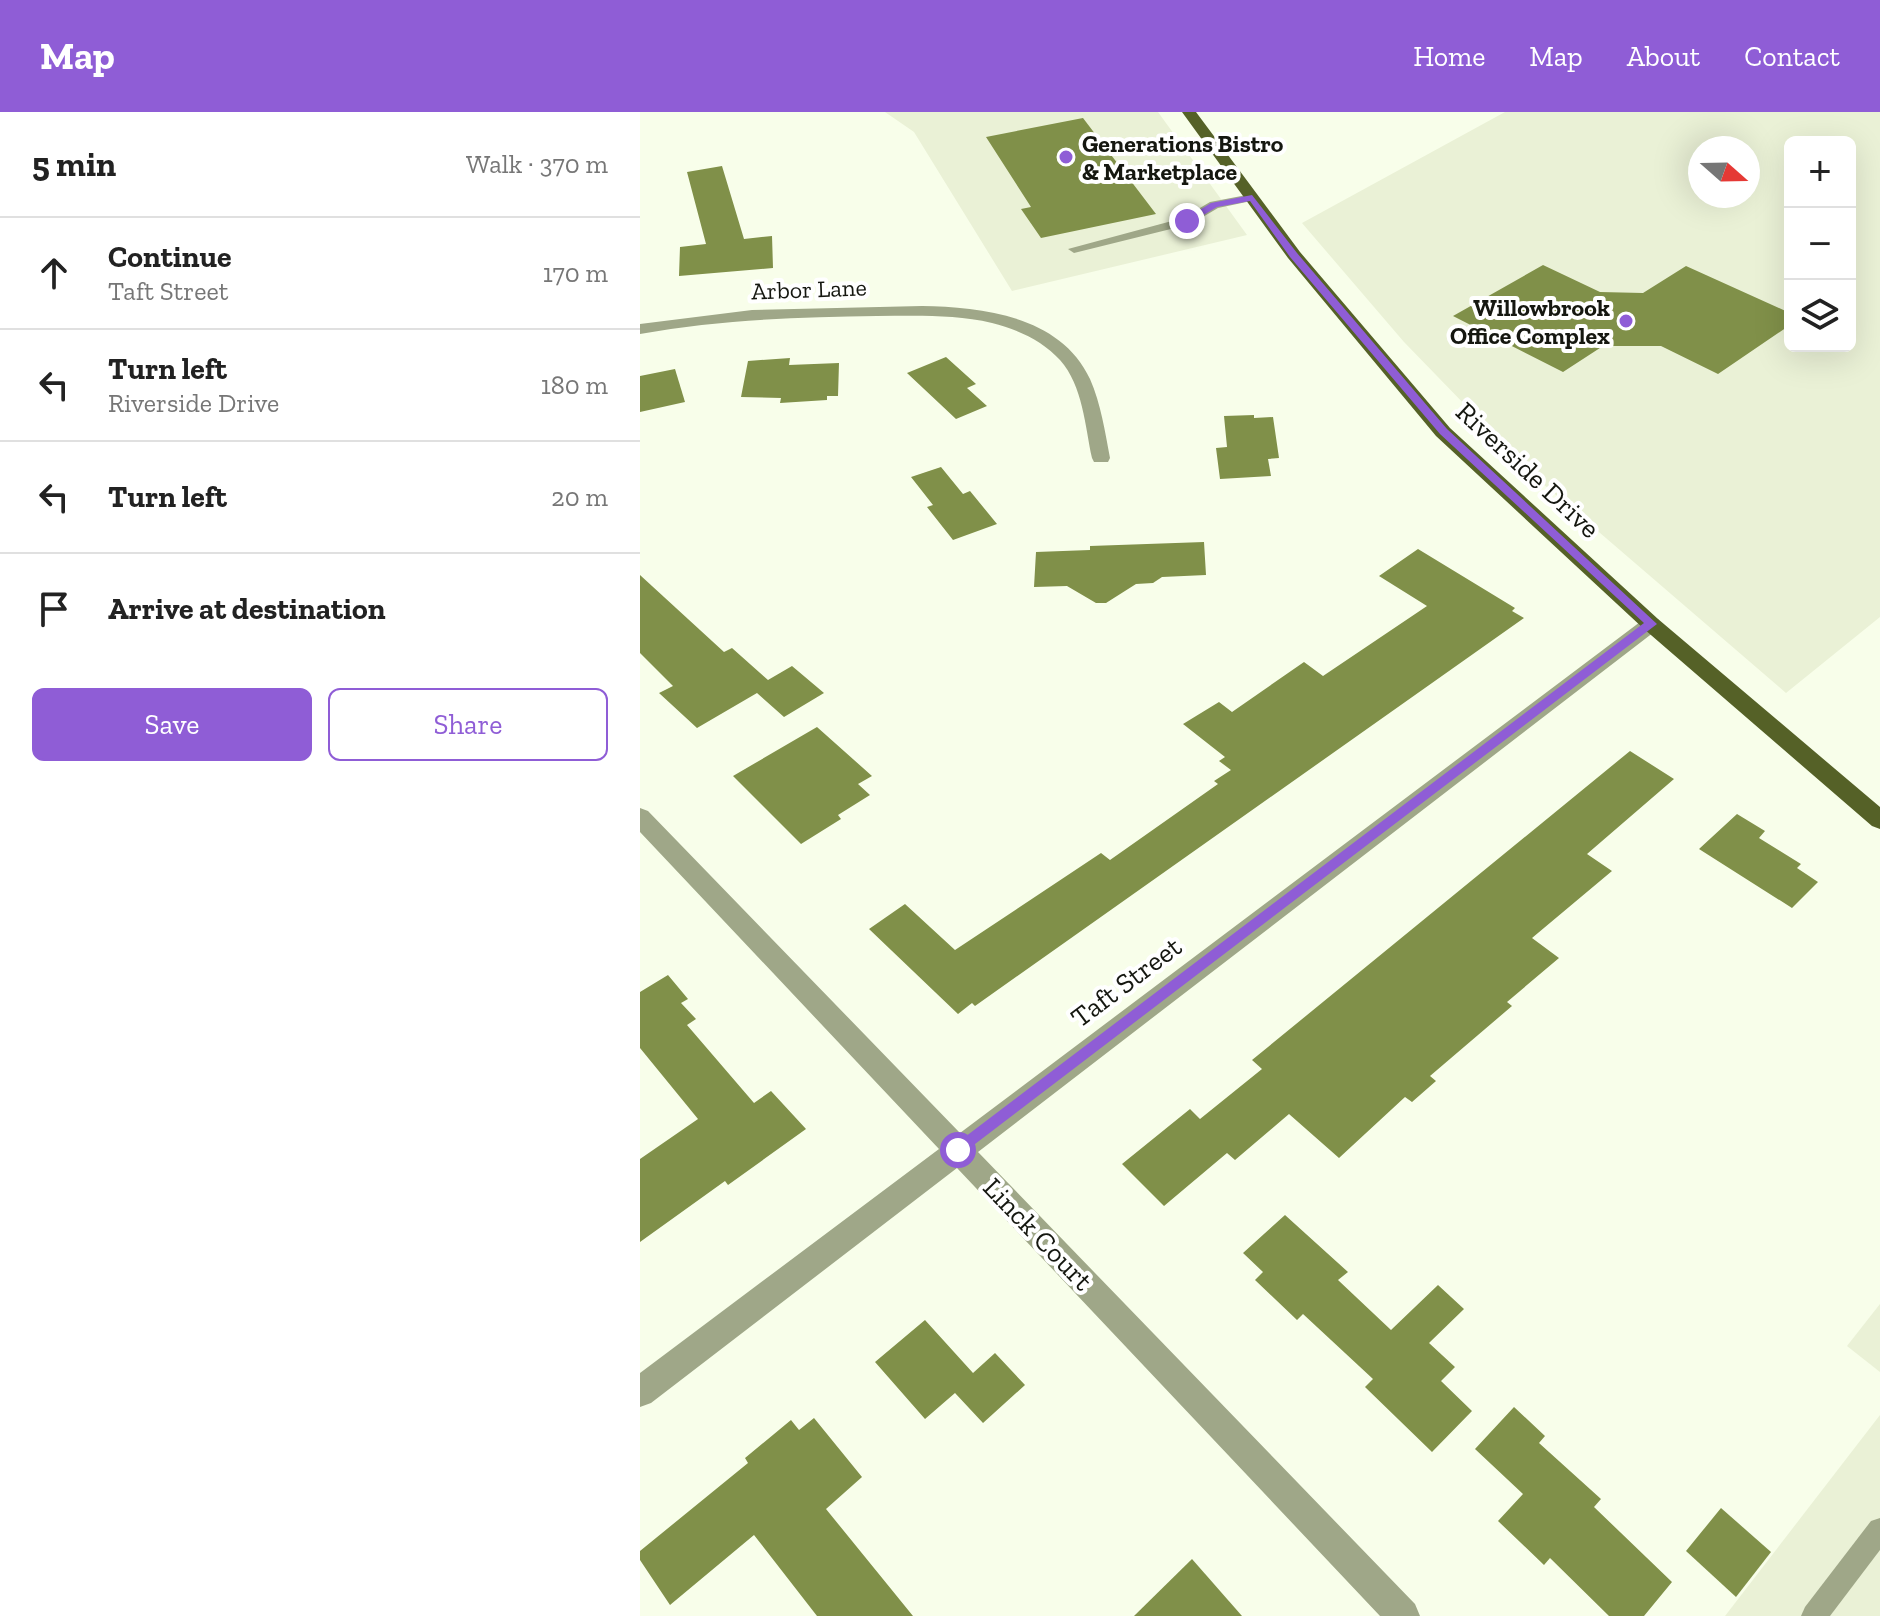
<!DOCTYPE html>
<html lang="en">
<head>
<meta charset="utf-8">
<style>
	body { margin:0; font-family:"Zilla Slab",serif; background:#f6f6f6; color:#222 }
	.controls { position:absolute; right:24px; top:24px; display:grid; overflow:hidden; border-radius:12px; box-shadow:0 8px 32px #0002 }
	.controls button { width:72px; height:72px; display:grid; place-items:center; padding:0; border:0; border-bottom:2px solid #e0e0e0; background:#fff; color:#222; font:40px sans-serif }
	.compass { position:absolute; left:1048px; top:24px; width:72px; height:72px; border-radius:50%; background:#fff; box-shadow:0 8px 32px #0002; rotate:110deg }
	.stop { position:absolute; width:24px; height:24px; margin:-18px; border:6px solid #8f5dd6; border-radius:50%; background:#fff }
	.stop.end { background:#8f5dd6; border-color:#fff; box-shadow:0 2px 8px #0008 }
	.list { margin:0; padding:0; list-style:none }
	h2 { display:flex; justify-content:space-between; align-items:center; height:104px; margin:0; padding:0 32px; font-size:34px }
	h2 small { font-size:26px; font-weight:400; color:#767676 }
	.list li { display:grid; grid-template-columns:52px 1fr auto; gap:24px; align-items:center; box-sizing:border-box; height:112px; padding:0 32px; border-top:2px solid #e0e0e0 }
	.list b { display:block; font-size:30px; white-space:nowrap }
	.list p { margin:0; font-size:26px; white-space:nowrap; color:#767676 }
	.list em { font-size:26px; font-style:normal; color:#767676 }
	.actions { display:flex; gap:16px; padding:24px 32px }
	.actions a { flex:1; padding:18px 0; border:2px solid #8f5dd6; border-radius:12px; text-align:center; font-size:28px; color:#8f5dd6 }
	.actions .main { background:#8f5dd6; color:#fff }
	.icon { flex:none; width:44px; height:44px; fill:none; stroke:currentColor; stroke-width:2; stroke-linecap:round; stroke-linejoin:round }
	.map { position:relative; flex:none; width:1240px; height:1504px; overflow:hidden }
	header { display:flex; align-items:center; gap:48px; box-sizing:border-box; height:112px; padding:0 40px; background:#8f5dd6; color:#fff }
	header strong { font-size:38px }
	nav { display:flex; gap:44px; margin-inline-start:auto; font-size:28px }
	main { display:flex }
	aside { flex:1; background:#fff }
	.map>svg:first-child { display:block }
	.built { fill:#eaf1d6; fill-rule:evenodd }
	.building { fill:#809049 }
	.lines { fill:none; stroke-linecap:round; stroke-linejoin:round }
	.lane { fill:#9fa788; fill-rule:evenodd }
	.street { fill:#9fa788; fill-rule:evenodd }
	.primary { fill:#556127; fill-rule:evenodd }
	.route { fill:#8f5dd6 }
	.poi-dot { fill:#8f5dd6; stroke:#fff; stroke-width:3 }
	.labels { text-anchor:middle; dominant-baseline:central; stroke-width:8; stroke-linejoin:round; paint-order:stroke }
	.far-poi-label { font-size:24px; font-weight:bold; fill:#151710; stroke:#fff; text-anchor:start }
	.far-street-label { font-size:24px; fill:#151710; stroke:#fff }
	.street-label { font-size:28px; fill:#151710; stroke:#fff }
</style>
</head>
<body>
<header>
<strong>Map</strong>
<nav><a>Home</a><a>Map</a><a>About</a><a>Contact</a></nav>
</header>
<main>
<aside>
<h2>5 min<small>Walk · 370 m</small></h2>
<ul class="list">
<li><svg class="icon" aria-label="ahead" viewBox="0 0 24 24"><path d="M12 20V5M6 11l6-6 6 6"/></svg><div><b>Continue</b><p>Taft Street</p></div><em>170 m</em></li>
<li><svg class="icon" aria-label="left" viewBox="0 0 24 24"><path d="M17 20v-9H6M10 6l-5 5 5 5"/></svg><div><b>Turn left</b><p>Riverside Drive</p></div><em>180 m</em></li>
<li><svg class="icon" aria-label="left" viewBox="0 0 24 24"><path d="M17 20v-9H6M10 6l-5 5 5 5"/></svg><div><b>Turn left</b></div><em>20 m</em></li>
<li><svg class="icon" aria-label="arrive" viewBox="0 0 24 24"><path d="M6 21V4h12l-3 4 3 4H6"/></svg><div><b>Arrive at destination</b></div></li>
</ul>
<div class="actions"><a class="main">Save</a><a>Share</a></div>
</aside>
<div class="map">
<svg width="1240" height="1504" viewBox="0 0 1240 1504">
	<rect width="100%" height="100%" fill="#f8feea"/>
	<g class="built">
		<polygon points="245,0 518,0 607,123 372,179 274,20"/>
		<path d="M865,0H1240V505L1146,581L895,365L764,230L662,111ZM1150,30H1210V234H1150ZM1060,36H1108V84H1060Z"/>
		<polygon points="1240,1192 1240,1260 1207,1234"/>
		<polygon points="1240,1303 1240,1504 1085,1504"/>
	</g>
	<g class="building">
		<polygon points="443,6 516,102 401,126 381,97 391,95 346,25"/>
		<polygon points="82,54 104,127 132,124 133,156 39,164 40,135 66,132 47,60"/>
		<polygon points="903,153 960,180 1003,181 1046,154 1150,201 1150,213 1078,262 1021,234 963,234 923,260 813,204"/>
		<polygon points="306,245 336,272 327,276 347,294 316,307 267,261"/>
		<polygon points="150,246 149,253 199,251 198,284 187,284 187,288 140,291 141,286 101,285 108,249"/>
		<polygon points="35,257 45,290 0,300 0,264"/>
		<polygon points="614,303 614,306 633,305 639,346 628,347 631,364 580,367 576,336 587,335 584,304"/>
		<polygon points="301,355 323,382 330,379 357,412 313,428 287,395 293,393 271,365"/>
		<polygon points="564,430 566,463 522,465 513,471 496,472 466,491 456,491 427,474 394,475 396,440 450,438 450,434"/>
		<polygon points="778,437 875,496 872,499 884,506 335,894 332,891 318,902 229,817 265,792 315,838 461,741 470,748 578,672 574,669 591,658 579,649 585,645 543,612 579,590 592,600 664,550 683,564 787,494 739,464"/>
		<polygon points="0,463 84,540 92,536 128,568 152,554 184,581 144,605 117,581 57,616 19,581 33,574 0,541"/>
		<polygon points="177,615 232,664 218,672 230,683 198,703 201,707 161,732 93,664"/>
		<polygon points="990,639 1034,667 947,742 972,759 892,826 919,846 867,890 872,894 790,964 796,969 772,990 765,985 699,1046 649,1002 595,1048 587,1041 524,1094 482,1052 550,997 560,1007 622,957 612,948"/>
		<polygon points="1097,702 1125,719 1119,726 1161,752 1157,756 1178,770 1152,796 1059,737"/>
		<polygon points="28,863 48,887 41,891 56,907 47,913 114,991 131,979 166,1017 88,1073 85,1069 0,1130 0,1047 58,1007 0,936 0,880"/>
		<polygon points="645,1103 708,1160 698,1168 751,1218 798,1173 824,1197 789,1231 815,1255 801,1269 832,1299 792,1340 725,1275 733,1267 663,1202 657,1208 615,1168 623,1160 603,1141"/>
		<polygon points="285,1208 333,1261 355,1241 385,1273 343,1311 315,1281 285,1307 235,1250"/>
		<polygon points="874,1295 905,1324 899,1331 961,1387 954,1395 1032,1470 1004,1504 969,1504 910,1446 904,1453 858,1409 883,1382 835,1337"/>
		<polygon points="174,1306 222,1365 186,1397 273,1504 177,1504 114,1423 30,1493 0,1448 0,1439 108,1351 105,1346 151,1308 159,1318"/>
		<polygon points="1081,1396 1131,1440 1096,1485 1046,1439"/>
		<polygon points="552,1447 602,1504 494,1504"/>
	</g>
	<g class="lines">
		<g class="lane">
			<polygon points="612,82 616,84 616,88 578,96 551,112 434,141 428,137 543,106 570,90"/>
			<polygon points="1240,1406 1240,1438 1190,1504 1161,1504 1165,1495 1231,1409"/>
		</g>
		<g class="street">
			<path d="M282,194C342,195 421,204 450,267C461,292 465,320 470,346L468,350H454L452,346C445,314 443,274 420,248C403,229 377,217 352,211C314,202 275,204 237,204C157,205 78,208 0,222V212L112,198Z"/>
			<polygon points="1011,505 1018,507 1022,512 1018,517 338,1040 775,1492 780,1504 740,1504 317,1056 11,1291 0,1295 0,1261 299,1037 0,720 0,696 8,699 320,1021 1004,507"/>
		</g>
		<polygon class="primary" points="542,0 556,0 660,140 810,316 1018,507 1240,695 1240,717 1232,714 1004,517 796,324 648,146"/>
	</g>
	<polygon class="route" points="612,83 657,141 807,317 1017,512 318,1045 313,1043 313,1034 1004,511 800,322 650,145 610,89 577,95 550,111 542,109 571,91"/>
	<g class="poi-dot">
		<circle cx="426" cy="45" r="8"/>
		<circle cx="986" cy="209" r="8"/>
	</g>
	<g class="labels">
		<g class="far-poi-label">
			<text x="442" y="31">Generations Bistro<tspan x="442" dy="28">&amp; Marketplace</tspan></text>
			<text x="970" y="195" text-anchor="end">Willowbrook<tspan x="970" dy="28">Office Complex</tspan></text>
		</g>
		<g class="far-street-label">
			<text transform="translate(169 177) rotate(-2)">Arbor Lane</text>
		</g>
		<g class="street-label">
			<text transform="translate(888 358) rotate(43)">Riverside Drive</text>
			<text transform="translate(486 870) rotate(-37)">Taft Street</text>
			<text transform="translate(398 1122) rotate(46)">Linck Court</text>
		</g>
	</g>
</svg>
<div class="controls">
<button>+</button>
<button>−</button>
<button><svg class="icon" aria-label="layers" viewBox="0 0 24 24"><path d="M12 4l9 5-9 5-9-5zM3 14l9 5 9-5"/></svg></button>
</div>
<svg class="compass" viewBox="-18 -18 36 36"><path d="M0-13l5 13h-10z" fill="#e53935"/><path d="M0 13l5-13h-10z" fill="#767676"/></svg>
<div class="stop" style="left:318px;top:1038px"></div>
<div class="stop end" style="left:547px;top:109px"></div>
</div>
</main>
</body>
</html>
